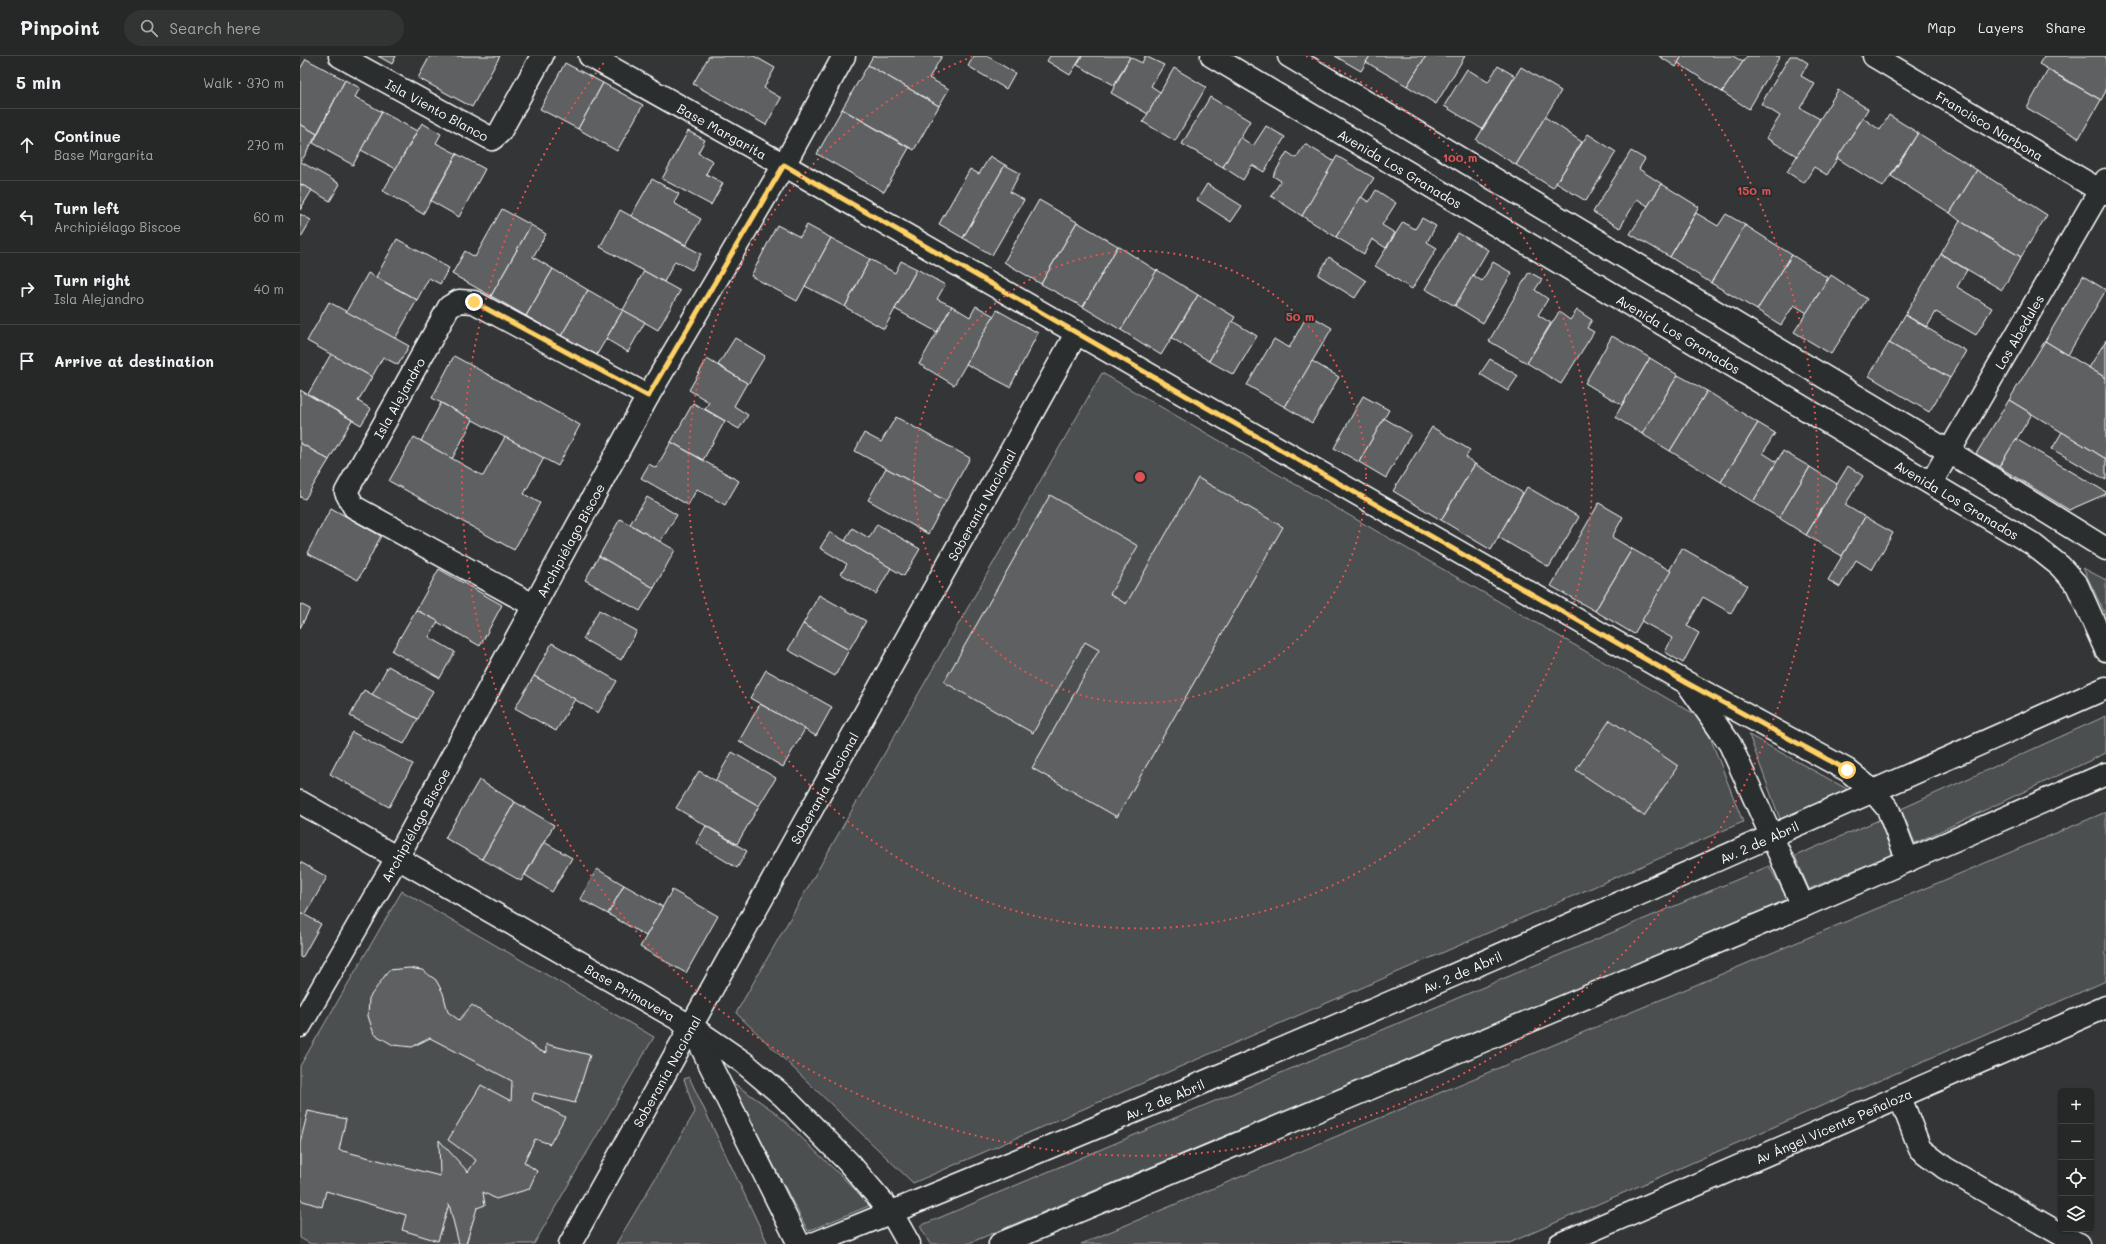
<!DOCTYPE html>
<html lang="en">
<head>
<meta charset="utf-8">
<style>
	body { margin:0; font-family:Mali,sans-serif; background:#323434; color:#f1f3f6 }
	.controls { position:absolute; right:12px; bottom:12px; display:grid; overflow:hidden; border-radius:6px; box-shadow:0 1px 3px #0004 }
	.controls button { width:36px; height:36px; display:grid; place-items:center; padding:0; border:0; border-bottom:1px solid #424445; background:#262828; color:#f1f3f6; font:20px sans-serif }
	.stop { position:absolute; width:12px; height:12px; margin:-9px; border:3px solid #ffd166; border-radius:50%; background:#fff }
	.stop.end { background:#ffd166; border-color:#fff; box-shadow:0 1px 4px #0008 }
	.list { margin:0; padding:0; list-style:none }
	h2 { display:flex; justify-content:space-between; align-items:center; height:52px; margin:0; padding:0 16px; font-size:17px }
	h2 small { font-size:13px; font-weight:400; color:#a4a6a8 }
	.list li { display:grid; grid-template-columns:26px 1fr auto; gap:12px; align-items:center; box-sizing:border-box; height:72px; padding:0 16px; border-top:1px solid #424445 }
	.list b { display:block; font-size:15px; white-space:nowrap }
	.list p { margin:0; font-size:13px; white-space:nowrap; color:#a4a6a8 }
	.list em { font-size:13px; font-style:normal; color:#a4a6a8 }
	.icon { flex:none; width:22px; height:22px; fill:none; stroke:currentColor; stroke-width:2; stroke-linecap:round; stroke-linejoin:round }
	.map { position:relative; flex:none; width:1806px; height:1188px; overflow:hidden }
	header { display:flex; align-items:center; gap:24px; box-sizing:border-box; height:56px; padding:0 20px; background:#262828; border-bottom:1px solid #424445 }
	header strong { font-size:19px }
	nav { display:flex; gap:22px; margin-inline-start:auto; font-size:14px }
	.search { width:280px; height:36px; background:#323434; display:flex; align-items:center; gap:10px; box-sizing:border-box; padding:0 14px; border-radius:22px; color:#a4a6a8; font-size:15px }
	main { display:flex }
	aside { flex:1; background:#262828 }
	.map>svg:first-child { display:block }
	.green { fill:#4c4f50; stroke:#a6a7a8 }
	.building { fill:#5f6162; stroke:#fff }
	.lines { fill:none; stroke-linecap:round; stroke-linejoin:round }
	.street-casing { stroke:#fff; stroke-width:25 }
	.secondary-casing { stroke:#fff; stroke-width:25 }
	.street { stroke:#2a2d2e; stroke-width:22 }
	.secondary { stroke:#2a2d2e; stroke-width:22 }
	.route { stroke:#ffd166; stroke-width:5 }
	.ring { fill:none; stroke:#de5353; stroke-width:2; stroke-dasharray:2 4 }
	.labels { text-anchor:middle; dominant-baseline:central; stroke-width:4; stroke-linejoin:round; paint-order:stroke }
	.street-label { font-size:13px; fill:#fff; stroke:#2a2d2e }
	.centre { fill:#de5353; stroke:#2a2d2e; stroke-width:2 }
	.ring-label { font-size:12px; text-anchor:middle; font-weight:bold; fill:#de5353; stroke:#2a2d2e; stroke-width:4; stroke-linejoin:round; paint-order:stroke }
</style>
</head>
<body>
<header>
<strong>Pinpoint</strong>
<div class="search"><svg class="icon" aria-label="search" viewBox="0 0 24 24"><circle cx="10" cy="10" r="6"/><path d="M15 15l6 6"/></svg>Search here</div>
<nav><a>Map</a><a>Layers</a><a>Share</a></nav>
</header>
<main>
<aside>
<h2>5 min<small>Walk · 370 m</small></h2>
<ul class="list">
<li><svg class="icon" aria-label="ahead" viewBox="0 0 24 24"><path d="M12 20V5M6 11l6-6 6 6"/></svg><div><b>Continue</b><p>Base Margarita</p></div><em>270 m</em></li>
<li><svg class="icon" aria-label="left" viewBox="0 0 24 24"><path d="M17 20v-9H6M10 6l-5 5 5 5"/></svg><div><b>Turn left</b><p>Archipiélago Biscoe</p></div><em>60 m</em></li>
<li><svg class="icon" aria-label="right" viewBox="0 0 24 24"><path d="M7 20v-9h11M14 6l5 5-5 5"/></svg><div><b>Turn right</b><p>Isla Alejandro</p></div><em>40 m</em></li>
<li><svg class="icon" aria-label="arrive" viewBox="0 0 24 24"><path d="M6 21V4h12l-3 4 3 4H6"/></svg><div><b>Arrive at destination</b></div></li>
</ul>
</aside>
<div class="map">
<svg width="1806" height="1188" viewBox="0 0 1806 1188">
	<rect width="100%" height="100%" fill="#333536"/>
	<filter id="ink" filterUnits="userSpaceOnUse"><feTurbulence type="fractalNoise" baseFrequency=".025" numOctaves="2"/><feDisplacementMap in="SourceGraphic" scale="8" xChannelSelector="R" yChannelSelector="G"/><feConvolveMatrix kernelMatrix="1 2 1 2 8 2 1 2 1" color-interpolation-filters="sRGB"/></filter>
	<g filter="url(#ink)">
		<g class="green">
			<polygon points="802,317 1403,663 1443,766 613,1127 436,957"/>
			<polygon points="1783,512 1806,524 1806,560"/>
			<polygon points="1806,660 1806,697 1615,787 1601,753"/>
			<polygon points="1449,679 1547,733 1481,766"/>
			<polygon points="1806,756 1806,925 1207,1188 781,1188"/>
			<polygon points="1579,764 1593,798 1509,833 1495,800"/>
			<polygon points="1469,810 1488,844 667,1188 630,1188 620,1170"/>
			<polygon points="102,835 354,981 234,1188 11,1188 0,1182 0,1010"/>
			<polygon points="389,1021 468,1188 316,1188 395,1056 384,1023"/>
			<polygon points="429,1024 475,1056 571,1149 508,1175"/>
		</g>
		<g class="building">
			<polygon points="78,0 96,0 92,8"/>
			<polygon points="130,0 200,0 172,51 118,22"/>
			<polygon points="409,0 454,0 475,12 464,32 481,42 466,69 393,28"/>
			<polygon points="573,0 642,0 629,22 649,33 639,50 568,9"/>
			<polygon points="674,0 687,0 715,17 706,33 668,10"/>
			<polygon points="750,0 782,0 770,19 747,5"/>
			<polygon points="782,0 828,0 830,1 814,29 777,9"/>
			<polygon points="845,0 864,9 851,30 860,36 848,58 811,37 830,1 842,7"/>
			<polygon points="1035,0 1070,0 1061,15"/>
			<polygon points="1070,0 1126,0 1107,30 1066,6"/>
			<polygon points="1126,0 1165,0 1136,48 1107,30"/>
			<polygon points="1359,0 1382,0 1376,11"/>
			<polygon points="1382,0 1433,0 1443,6 1422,36 1378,7"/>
			<polygon points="1447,0 1480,0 1449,53 1422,36"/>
			<polygon points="1490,0 1497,0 1508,7 1501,20 1515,28 1500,52 1520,63 1497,100 1466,82 1480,60 1461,48"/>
			<polygon points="1744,0 1806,0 1806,35 1801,44 1739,8"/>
			<polygon points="6,3 45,24 17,78 0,68 0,13"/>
			<polygon points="265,7 303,27 278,73 240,53"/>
			<polygon points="568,9 639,50 614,94 542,53"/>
			<polygon points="1198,10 1215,20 1182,73 1144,50 1167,13 1188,26"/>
			<polygon points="1221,11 1261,35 1216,109 1176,84"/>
			<polygon points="874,12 906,31 875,85 843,66"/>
			<polygon points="1748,14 1801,44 1779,82 1727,52"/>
			<polygon points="45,24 60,32 55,41 82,56 53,109 13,87"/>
			<polygon points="303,27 343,49 317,95 278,73"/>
			<polygon points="1538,34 1568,53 1527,119 1514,111 1504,127 1487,116"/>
			<polygon points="910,41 950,65 923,111 882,88"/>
			<polygon points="542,53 609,92 584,136 517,98"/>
			<polygon points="82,56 117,75 96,113 61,94"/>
			<polygon points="1589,59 1618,77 1583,131 1537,102 1563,62 1580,74"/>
			<polygon points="1245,61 1282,86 1253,132 1216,109"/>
			<polygon points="122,67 141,78 136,87 157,98 123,158 83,135"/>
			<polygon points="0,68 17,78 1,106 40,128 30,145 0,128"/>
			<polygon points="966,70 985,81 964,116 952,109 943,124 923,111 940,81 953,90"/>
			<polygon points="388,75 405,84 398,97 413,105 406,118 423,127 411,149 362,123"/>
			<polygon points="1618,77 1677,114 1650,157 1591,120"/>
			<polygon points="1288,78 1316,96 1286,145 1256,127"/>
			<polygon points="1005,88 1035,106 1002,160 971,140 981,125 973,120 987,96 996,102"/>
			<polygon points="1331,95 1345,103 1339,113 1362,128 1348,150 1337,143 1320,172 1293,156"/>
			<polygon points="157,98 185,113 159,161 131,145"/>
			<polygon points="690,100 705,109 663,182 639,168 670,113 679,118"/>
			<polygon points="1037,100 1074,122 1036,181 1002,160"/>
			<polygon points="705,109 720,117 710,136 724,144 692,199 663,182"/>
			<polygon points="1677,114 1747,159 1721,201 1660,165 1650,157"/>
			<polygon points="352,123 379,138 374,147 401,163 386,189 331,160"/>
			<polygon points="0,128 12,134 0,154"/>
			<polygon points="907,128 942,150 931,166 897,144"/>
			<polygon points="1362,128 1399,151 1370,201 1330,178"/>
			<polygon points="1076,134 1096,147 1082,169 1095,177 1086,192 1072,183 1064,198 1036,181 1061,141 1069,146"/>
			<polygon points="739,144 777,166 741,228 704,206"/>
			<polygon points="202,153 231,169 191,240 152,218 165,195 175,201"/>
			<polygon points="320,154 401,198 392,214 375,205 364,226 300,191"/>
			<polygon points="1396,157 1418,170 1426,158 1445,169 1411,227 1370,201"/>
			<polygon points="0,158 11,164 1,181 0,181"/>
			<polygon points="1122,162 1136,170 1127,186 1137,192 1112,233 1075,210 1103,166 1115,173"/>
			<polygon points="1660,165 1721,201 1702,234 1641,198"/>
			<polygon points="777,166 818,190 783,251 741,228"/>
			<polygon points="231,169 246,178 233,201 253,213 226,260 191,240"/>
			<polygon points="477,169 500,181 507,169 531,182 497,245 451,220"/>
			<polygon points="1445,169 1492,199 1457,254 1411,227"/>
			<polygon points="1158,177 1188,194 1155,250 1125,233"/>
			<polygon points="531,182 570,203 545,251 505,230"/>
			<polygon points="97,183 149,212 140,228 129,222 117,244 76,221"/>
			<polygon points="818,190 857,215 821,274 783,251"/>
			<polygon points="1641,198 1667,214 1657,231 1692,252 1676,279 1636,256 1627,271 1605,259"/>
			<polygon points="1492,199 1528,222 1507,257 1494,249 1481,269 1457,254"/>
			<polygon points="1029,201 1066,225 1055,242 1018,219"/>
			<polygon points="570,203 595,217 601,205 617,213 584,273 545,251"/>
			<polygon points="1193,206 1212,217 1183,267 1155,250 1173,219 1182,225"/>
			<polygon points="253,213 288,234 261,280 226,260"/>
			<polygon points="617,213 645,229 637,243 652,250 637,276 595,253"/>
			<polygon points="857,214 898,239 861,299 821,274"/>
			<polygon points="344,215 380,235 358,274 323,254"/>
			<polygon points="1229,216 1242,223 1235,234 1248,243 1238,259 1251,267 1227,307 1189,285"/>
			<polygon points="68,217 117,244 95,283 46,256"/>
			<polygon points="1531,219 1567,243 1531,298 1494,276"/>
			<polygon points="1783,220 1806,234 1768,299 1745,285"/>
			<polygon points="288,234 323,254 296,300 261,280"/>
			<polygon points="898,239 935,261 909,305 872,282"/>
			<polygon points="29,246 109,290 98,309 83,301 72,321 7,285"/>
			<polygon points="652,250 670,261 676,250 694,260 654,329 619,308"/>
			<polygon points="323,254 345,266 328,296 306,283"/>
			<polygon points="697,254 738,277 710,331 666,308"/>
			<polygon points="1277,254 1292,264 1287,272 1294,276 1261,328 1227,307 1259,256 1270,264"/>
			<polygon points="1008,258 1032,272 985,351 947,329 974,283 989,292"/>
			<polygon points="1605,259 1666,295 1650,322 1589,287"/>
			<polygon points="932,265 957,280 934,319 909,305"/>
			<polygon points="1312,280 1350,302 1322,349 1285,327"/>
			<polygon points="435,282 465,300 448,328 418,309"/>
			<polygon points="1806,284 1806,322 1789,312"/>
			<polygon points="1745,285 1806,322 1806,403 1709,344"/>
			<polygon points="1589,287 1650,322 1629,356 1569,320"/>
			<polygon points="31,298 72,321 58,345 71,353 61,369 8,338"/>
			<polygon points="154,300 280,369 258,410 132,342"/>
			<polygon points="1350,302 1378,319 1342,378 1315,361"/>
			<polygon points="407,303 447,327 434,350 448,359 439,373 405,353 409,346 389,334"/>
			<polygon points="1190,303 1218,320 1208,335 1180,318"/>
			<polygon points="1012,305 1039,321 1012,367 985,351"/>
			<polygon points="1378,319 1407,335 1370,395 1342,378"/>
			<polygon points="0,334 52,364 29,404 0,387"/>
			<polygon points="1407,335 1458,367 1421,426 1370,395"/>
			<polygon points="1063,340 1089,354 1059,406 1034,392"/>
			<polygon points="1709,344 1732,358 1699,411 1676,398"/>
			<polygon points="141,347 173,364 152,403 121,385"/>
			<polygon points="393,347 425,365 403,404 371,386"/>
			<polygon points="596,361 670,402 646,445 555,395 564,377 581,386"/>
			<polygon points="1084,362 1111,378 1086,422 1059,406"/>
			<polygon points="1458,367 1475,377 1463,397 1477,406 1453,446 1421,426"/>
			<polygon points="1132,371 1170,394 1166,401 1175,408 1141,464 1093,435"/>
			<polygon points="1762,376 1806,403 1806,424 1752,393"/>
			<polygon points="114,381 183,420 205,381 244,402 224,438 240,447 214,494 89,425"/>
			<polygon points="1716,383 1806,436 1806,438 1769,454 1699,411"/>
			<polygon points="371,386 439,425 425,449 397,433 388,449 341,422 349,408 356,412"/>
			<polygon points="0,387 29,404 5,443 0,441"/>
			<polygon points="1483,395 1510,411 1479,462 1453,446"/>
			<polygon points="1175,408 1223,437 1191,494 1141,464"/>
			<polygon points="1548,410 1563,420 1545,449 1565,461 1542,500 1506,479"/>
			<polygon points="1510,411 1537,428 1506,479 1479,462"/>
			<polygon points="586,412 646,445 628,478 568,444"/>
			<polygon points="898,422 983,471 817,761 732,712 799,594 785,586 733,677 644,626 750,439 838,490 810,538 826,548"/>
			<polygon points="1227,431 1279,461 1249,511 1198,481"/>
			<polygon points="347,441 377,459 360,486 330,468"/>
			<polygon points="1299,447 1323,461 1312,481 1332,493 1295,555 1251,530"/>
			<polygon points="31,452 81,480 58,524 7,497"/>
			<polygon points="1565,461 1593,477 1572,514 1556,504 1540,531 1528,524"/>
			<polygon points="320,463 375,494 354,532 299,500"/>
			<polygon points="577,468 620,493 604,520 545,485 552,472 569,482"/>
			<polygon points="530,476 591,512 576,538 541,518 547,508 520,492"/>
			<polygon points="1382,492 1447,529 1431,557 1403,541 1387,570 1399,577 1383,607 1365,596 1372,582 1341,565"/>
			<polygon points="1332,493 1371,515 1334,578 1295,555"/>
			<polygon points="299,500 354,532 340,555 285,524"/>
			<polygon points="139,513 202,549 180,590 116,554"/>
			<polygon points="519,539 566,565 549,594 503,568"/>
			<polygon points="0,548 10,553 0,572"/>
			<polygon points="116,554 138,565 129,581 155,596 140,622 92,595"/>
			<polygon points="299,554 337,575 321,604 283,583"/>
			<polygon points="503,568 549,594 535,620 488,594"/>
			<polygon points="252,587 317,625 298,657 234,620"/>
			<polygon points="88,610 133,635 118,663 72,639"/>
			<polygon points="466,614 532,651 516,680 450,642"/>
			<polygon points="234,620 275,643 256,675 215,652"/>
			<polygon points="64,634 118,663 104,688 50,660"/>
			<polygon points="460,648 505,673 483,711 439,685"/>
			<polygon points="1310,664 1378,710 1344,760 1276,714"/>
			<polygon points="52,676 113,708 89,751 30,718"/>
			<polygon points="432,696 476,722 459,750 415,725"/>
			<polygon points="399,715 459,750 437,788 376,752"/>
			<polygon points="179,724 215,746 182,803 145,782"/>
			<polygon points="215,746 254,769 221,825 182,803"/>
			<polygon points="406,770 447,795 437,812 396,787"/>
			<polygon points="244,786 272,802 252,836 225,819"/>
			<polygon points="0,806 27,821 5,859 0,856"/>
			<polygon points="297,813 324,829 308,858 280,843"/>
			<polygon points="324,829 363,851 346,880 308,858"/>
			<polygon points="372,834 418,860 386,917 340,891"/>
			<polygon points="0,856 21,868 2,902 0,901"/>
			<polygon points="109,912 122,914 136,924 143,937 148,956 159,964 172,949 240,995 246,997 246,988 290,999 275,1047 234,1037 232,1044 265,1061 250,1088 235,1083 224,1106 237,1115 229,1133 196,1143 183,1136 185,1149 177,1152 166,1188 159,1188 149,1148 138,1185 102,1174 106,1159 26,1135 22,1151 0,1144 0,1087 8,1055 46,1063 39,1094 140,1120 139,1084 168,1116 176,1104 148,1084 181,1029 211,1045 212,1025 130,982 112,991 93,989 74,978 68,960 69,942 89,914"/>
		</g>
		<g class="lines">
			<defs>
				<g id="street">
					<path id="s1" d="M40,0L192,83L200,76L242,0"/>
					<path id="s2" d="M290,0L484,109L1387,627"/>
					<path id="s3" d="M912,0L1731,487L1760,510L1777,529L1806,594"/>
					<polyline points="989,0 1648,395 1806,493"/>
					<path id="s4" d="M1574,0L1806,138"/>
					<path id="s5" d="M1631,427L1806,124"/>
					<path id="s6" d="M233,549L54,451L46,436L149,251L159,245L174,246L348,340"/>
					<path id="s7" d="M0,746L392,971L443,1006L483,1040L549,1107L591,1156L609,1188"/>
					<polyline points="1503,850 1430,688 1387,627 1547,714 1573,735 1588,753 1608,805"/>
					<path id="s8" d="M0,970L97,802L348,340L484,109L544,0"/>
					<polyline points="392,972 499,1188"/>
					<polyline points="1600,1041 1620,1093 1645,1112 1778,1188"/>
					<path id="s9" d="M270,1188L777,276"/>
				</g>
				<g id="secondary">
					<path id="s10" d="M513,1188C948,1013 1377,822 1806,632"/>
					<polyline points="700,1188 1503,850 1806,718"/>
					<path id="s11" d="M1260,1188L1806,951"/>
				</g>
			</defs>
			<use href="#street" class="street-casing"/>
			<use href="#secondary" class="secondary-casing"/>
			<use href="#street" class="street"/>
			<use href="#secondary" class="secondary"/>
		</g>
	</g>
	<g class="lines" filter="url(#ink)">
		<polyline class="route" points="174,246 348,340 484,109 1387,627 1547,714"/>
	</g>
	<g class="ring">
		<circle cx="840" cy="421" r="226"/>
		<path d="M1006 0A452 452 0 1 1 674 0"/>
		<path d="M1374 4A678 678 0 1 1 306 4"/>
	</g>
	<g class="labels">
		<g class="street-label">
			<text stroke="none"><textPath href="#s1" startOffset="111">Isla Viento Blanco</textPath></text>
			<text stroke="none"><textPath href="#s4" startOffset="135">Francisco Narbona</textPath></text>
			<text stroke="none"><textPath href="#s2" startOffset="152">Base Margarita</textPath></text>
			<text stroke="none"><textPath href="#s3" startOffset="219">Avenida Los Granados</textPath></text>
			<text stroke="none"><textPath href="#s5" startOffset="175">Los Abedules</textPath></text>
			<text stroke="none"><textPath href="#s3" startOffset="543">Avenida Los Granados</textPath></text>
			<text stroke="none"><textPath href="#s6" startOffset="329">Isla Alejandro</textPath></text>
			<text stroke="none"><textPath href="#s3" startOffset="867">Avenida Los Granados</textPath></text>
			<text stroke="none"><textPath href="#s9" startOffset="846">Soberanía Nacional</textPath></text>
			<text stroke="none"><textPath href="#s8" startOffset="556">Archipiélago Biscoe</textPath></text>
			<text stroke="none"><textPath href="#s9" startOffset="522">Soberanía Nacional</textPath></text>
			<text stroke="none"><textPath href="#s8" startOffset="232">Archipiélago Biscoe</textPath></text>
			<text stroke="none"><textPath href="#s10" startOffset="1028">Av. 2 de Abril</textPath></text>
			<text stroke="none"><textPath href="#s10" startOffset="704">Av. 2 de Abril</textPath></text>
			<text stroke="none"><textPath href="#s7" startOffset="381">Base Primavera</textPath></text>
			<text stroke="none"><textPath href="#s9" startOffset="198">Soberanía Nacional</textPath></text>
			<text stroke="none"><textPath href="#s10" startOffset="380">Av. 2 de Abril</textPath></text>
			<text stroke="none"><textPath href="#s11" startOffset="298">Av Ángel Vicente Peñaloza</textPath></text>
		</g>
	</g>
	<circle cx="840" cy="421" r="6" class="centre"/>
	<g class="ring-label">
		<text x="1160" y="106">100 m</text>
		<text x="1454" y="139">150 m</text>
		<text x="1000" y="265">50 m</text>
	</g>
</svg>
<div class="controls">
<button>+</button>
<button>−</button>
<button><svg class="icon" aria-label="locate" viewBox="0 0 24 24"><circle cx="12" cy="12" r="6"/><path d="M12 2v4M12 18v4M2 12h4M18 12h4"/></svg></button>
<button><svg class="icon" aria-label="layers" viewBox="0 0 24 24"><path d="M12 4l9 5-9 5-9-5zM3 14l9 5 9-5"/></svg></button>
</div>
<div class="stop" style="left:1547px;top:714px"></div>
<div class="stop end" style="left:174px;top:246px"></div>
</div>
</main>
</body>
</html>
